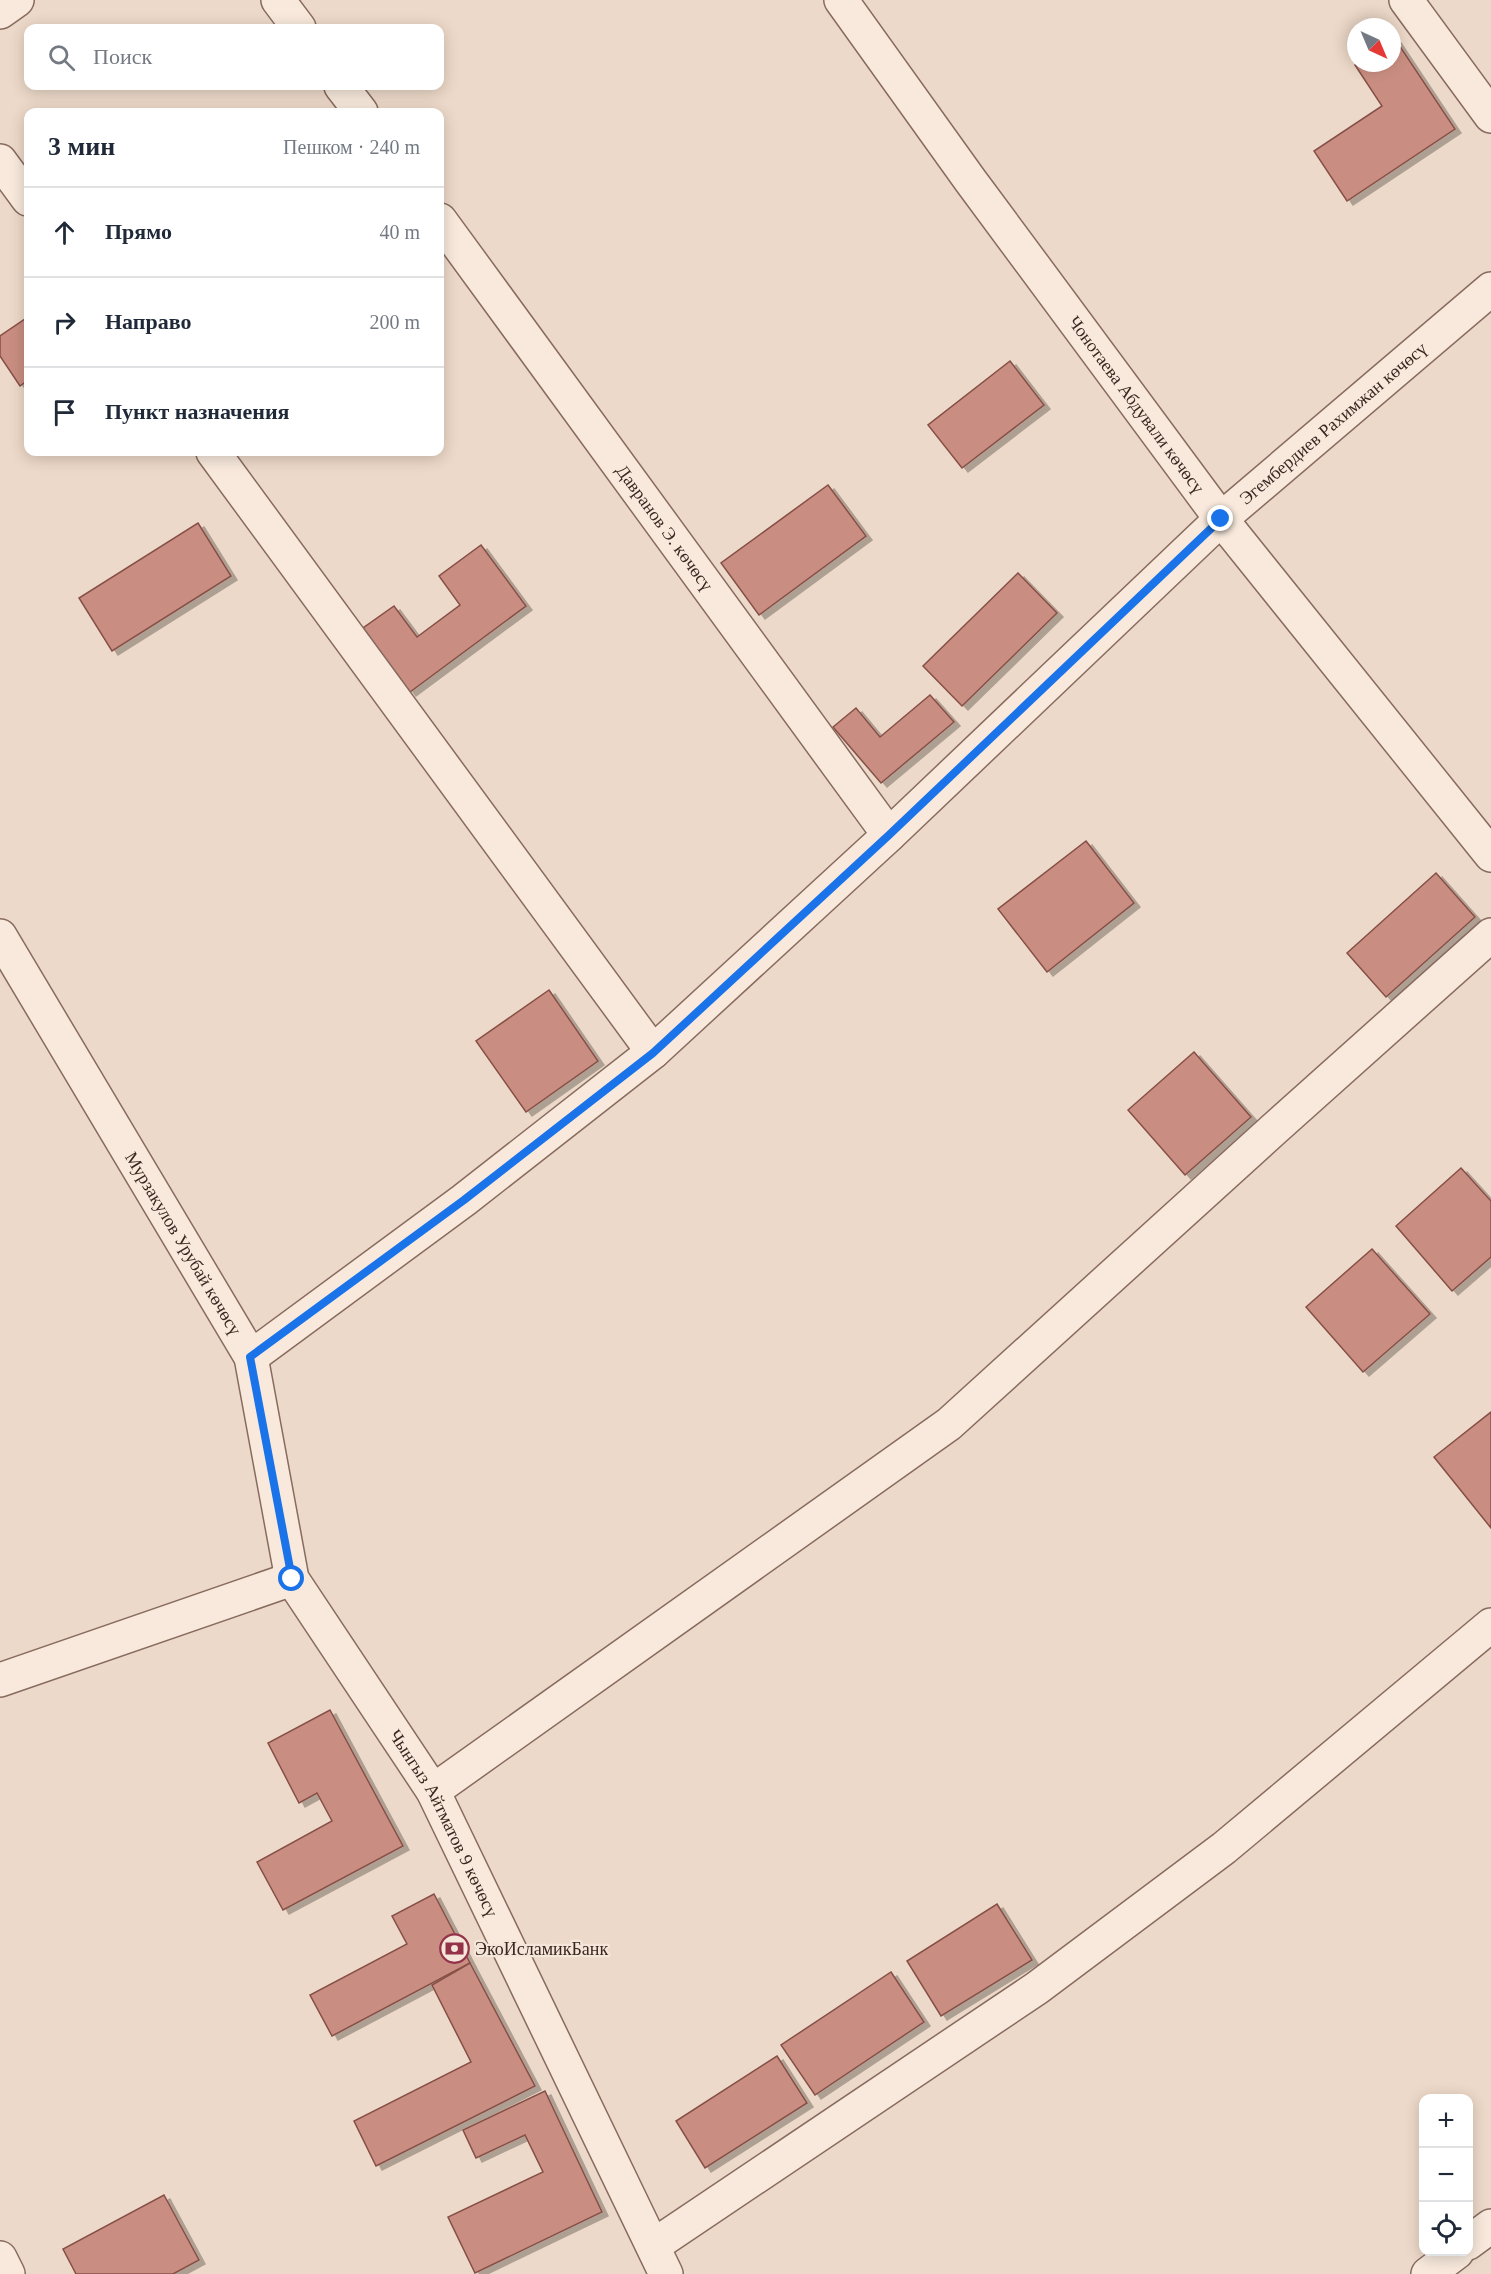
<!DOCTYPE html>
<html lang="ru">
<head>
<meta charset="utf-8">
<style>
	body { margin:0; font-family:Georgia,serif; background:#f2f2f3; color:#1f2937 }
	.controls { position:absolute; right:18px; bottom:18px; display:grid; overflow:hidden; border-radius:12px; box-shadow:0 3px 15px #0003 }
	.controls button { width:54px; height:54px; display:grid; place-items:center; padding:0; border:0; border-bottom:2px solid #e0e1e3; background:#fff; color:#1f2937; font:30px sans-serif }
	.compass { position:absolute; left:1347px; top:18px; width:54px; height:54px; border-radius:50%; background:#fff; box-shadow:0 3px 15px #0003; rotate:136deg }
	.stop { position:absolute; width:18px; height:18px; margin:-14px; border:4px solid #1a73e8; border-radius:50%; background:#fff }
	.stop.end { background:#1a73e8; border-color:#fff; box-shadow:0 2px 6px #0008 }
	.list { margin:0; padding:0; list-style:none }
	h2 { display:flex; justify-content:space-between; align-items:center; height:78px; margin:0; padding:0 24px; font-size:26px }
	h2 small { font-size:20px; font-weight:400; color:#747a83 }
	.list li { display:grid; grid-template-columns:39px 1fr auto; gap:18px; align-items:center; box-sizing:border-box; height:90px; padding:0 24px; border-top:2px solid #e0e1e3 }
	.list b { display:block; font-size:22px; white-space:nowrap }
	.list em { font-size:20px; font-style:normal; color:#747a83 }
	.icon { flex:none; width:33px; height:33px; fill:none; stroke:currentColor; stroke-width:2; stroke-linecap:round; stroke-linejoin:round }
	.map { position:relative; flex:none; width:1491px; height:2274px; overflow:hidden }
	.search { position:absolute; background:#fff; box-shadow:0 3px 15px #0003; left:24px; top:24px; width:420px; height:66px; display:flex; align-items:center; gap:15px; box-sizing:border-box; padding:0 21px; border-radius:12px; color:#747a83; font-size:22px }
	.panel { position:absolute; background:#fff; box-shadow:0 3px 15px #0003; left:24px; top:108px; width:420px; height:348px; border-radius:12px }
	.map>svg:first-child { display:block }
	.building { fill:#c98e81; stroke:#864f46; stroke-width:1.5; filter:url(#shadow) }
	.lines { fill:none; stroke-linecap:round; stroke-linejoin:round }
	.street-casing { stroke:#886b5f; stroke-width:36 }
	.street { stroke:#f8e9dc; stroke-width:33 }
	.route { stroke:#1a73e8; stroke-width:8 }
	.labels { text-anchor:middle; dominant-baseline:central; stroke-width:4.5; stroke-linejoin:round; paint-order:stroke }
	.street-label { font-size:18px; fill:#3a2721; stroke:#f4e6d9 }
	.poi-label { font-size:18px; fill:#3a2721; stroke:#f4e6d9; text-anchor:start }
</style>
</head>
<body>
<div class="map">
<svg width="1491" height="2274" viewBox="0 0 1491 2274">
	<defs>
		<filter id="shadow"><feDropShadow dx="6" dy="4" stdDeviation="0" flood-color="#0004"/></filter>
	</defs>
	<rect width="100%" height="100%" fill="#edd9c9"/>
	<g class="building">
		<polygon points="1395,39 1455,129 1347,201 1314,151 1382,106 1355,65 1359,63 1392,63 1392,41"/>
		<polygon points="28,317 28,380 20,386 0,356 0,336"/>
		<polygon points="1010,361 1044,405 962,468 928,425"/>
		<polygon points="828,485 866,536 759,615 721,563"/>
		<polygon points="198,523 231,576 112,651 79,598"/>
		<polygon points="481,545 526,606 410,692 363,628 394,606 417,637 460,605 439,576"/>
		<polygon points="1018,573 1057,613 962,706 923,666"/>
		<polygon points="930,695 954,722 881,783 833,727 856,708 880,737"/>
		<polygon points="1086,841 1134,903 1047,972 998,909"/>
		<polygon points="1436,873 1475,917 1386,997 1347,953"/>
		<polygon points="549,990 598,1061 526,1112 476,1041"/>
		<polygon points="1194,1052 1251,1117 1185,1175 1128,1110"/>
		<polygon points="1461,1168 1491,1201 1491,1257 1452,1291 1396,1226"/>
		<polygon points="1372,1249 1430,1314 1363,1372 1306,1307"/>
		<polygon points="1491,1412 1491,1528 1434,1457"/>
		<polygon points="330,1710 403,1846 283,1910 257,1862 332,1821 317,1793 299,1803 268,1743"/>
		<polygon points="434,1894 470,1963 332,2036 310,1995 407,1944 392,1916"/>
		<polygon points="997,1904 1032,1960 941,2016 907,1961"/>
		<polygon points="470,1963 535,2086 376,2166 354,2121 471,2062 432,1985"/>
		<polygon points="891,1972 924,2022 815,2095 781,2045"/>
		<polygon points="777,2056 807,2103 705,2168 676,2121"/>
		<polygon points="545,2091 602,2212 475,2273 448,2217 543,2172 525,2135 476,2158 463,2130"/>
		<polygon points="164,2195 199,2260 173,2274 76,2274 63,2249"/>
	</g>
	<g class="lines">
		<defs>
			<g id="street">
				<polyline points="278,0 299,28"/>
				<path id="s1" d="M841,0L970,180L1221,519L1491,855"/>
				<polyline points="1406,0 1491,116"/>
				<polyline points="0,12 17,0"/>
				<polyline points="341,86 361,112"/>
				<polyline points="0,161 28,199"/>
				<path id="s2" d="M440,220L889,835"/>
				<polyline points="213,452 653,1052"/>
				<path id="s3" d="M0,936L251,1357L292,1579L433,1791L666,2274"/>
				<path id="s4" d="M251,1357L464,1200L653,1052L889,835L1221,519L1491,289"/>
				<polyline points="0,1680 292,1579"/>
				<polyline points="433,1791 949,1424 1273,1130 1491,935"/>
				<polyline points="1468,2243 1491,2226"/>
				<polyline points="653,2246 1037,1988 1224,1848 1491,1625"/>
				<polyline points="0,2258 8,2274"/>
				<polyline points="1428,2274 1457,2252"/>
			</g>
		</defs>
		<use href="#street" class="street-casing"/>
		<use href="#street" class="street"/>
	</g>
	<g class="lines">
		<polyline class="route" points="292,1579 250,1357 464,1200 653,1053 889,835 1221,519"/>
	</g>
	<defs>
		<symbol id="bank-ring" viewBox="-11 -11 22 22"><circle r="9.5" fill="#f4e6d9" stroke="#94324a" stroke-width="1.5"/><path d="M-6-4H6V4H-6ZM0-2.3a2.3 2.3 0 1 0 0 4.6a2.3 2.3 0 1 0 0-4.6Z" fill="#94324a"/></symbol>
	</defs>
	<g fill-rule="evenodd">
		<use href="#bank-ring" x="438" y="1932" width="33" height="33"/>
	</g>
	<g class="labels">
		<g class="street-label">
			<text stroke="none"><textPath href="#s1" startOffset="501">Чонотаева Абдували көчөсү</textPath></text>
			<text stroke="none"><textPath href="#s4" startOffset="1431">Эгембердиев Рахимжан көчөсү</textPath></text>
			<text stroke="none"><textPath href="#s2" startOffset="381">Давранов Э. көчөсү</textPath></text>
			<text stroke="none"><textPath href="#s3" startOffset="358">Мурзакулов Урубай көчөсү</textPath></text>
			<text stroke="none"><textPath href="#s3" startOffset="1004">Чынгыз Айтматов 9 көчөсү</textPath></text>
		</g>
		<g class="poi-label">
			<text x="475" y="1949">ЭкоИсламикБанк</text>
		</g>
	</g>
</svg>
<div class="controls">
<button>+</button>
<button>−</button>
<button><svg class="icon" aria-label="locate" viewBox="0 0 24 24"><circle cx="12" cy="12" r="6"/><path d="M12 2v4M12 18v4M2 12h4M18 12h4"/></svg></button>
</div>
<svg class="compass" viewBox="-18 -18 36 36"><path d="M0-13l5 13h-10z" fill="#e53935"/><path d="M0 13l5-13h-10z" fill="#747a83"/></svg>
<div class="stop" style="left:292px;top:1579px"></div>
<div class="stop end" style="left:1221px;top:519px"></div>
<div class="search"><svg class="icon" aria-label="search" viewBox="0 0 24 24"><circle cx="10" cy="10" r="6"/><path d="M15 15l6 6"/></svg>Поиск</div>
<section class="panel">
<h2>3 мин<small>Пешком · 240 m</small></h2>
<ul class="list">
<li><svg class="icon" aria-label="ahead" viewBox="0 0 24 24"><path d="M12 20V5M6 11l6-6 6 6"/></svg><div><b>Прямо</b></div><em>40 m</em></li>
<li><svg class="icon" aria-label="right" viewBox="0 0 24 24"><path d="M7 20v-9h11M14 6l5 5-5 5"/></svg><div><b>Направо</b></div><em>200 m</em></li>
<li><svg class="icon" aria-label="arrive" viewBox="0 0 24 24"><path d="M6 21V4h12l-3 4 3 4H6"/></svg><div><b>Пункт назначения</b></div></li>
</ul>
</section>
</div>
</body>
</html>
